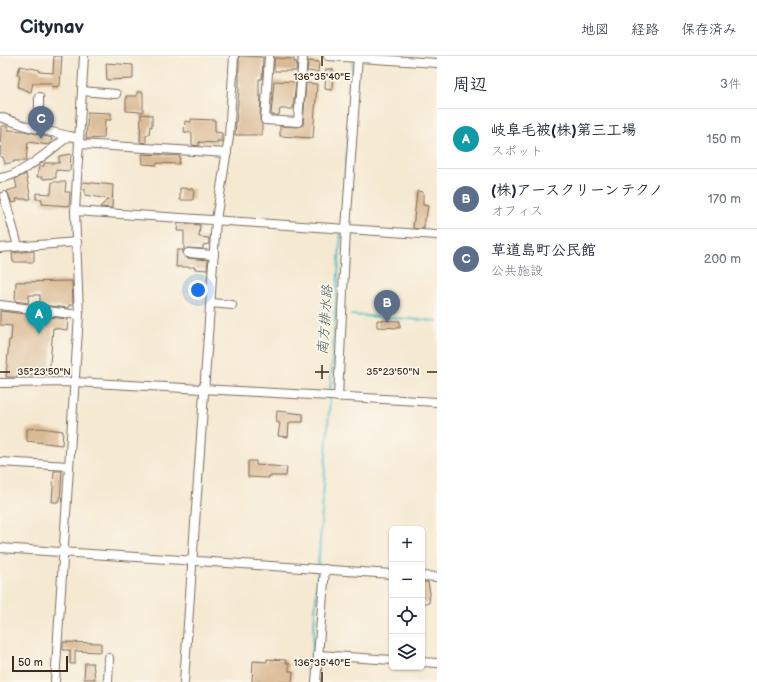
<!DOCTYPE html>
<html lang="ja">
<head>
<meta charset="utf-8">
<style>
	body { margin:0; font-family:"Balsamiq Sans","Klee One",sans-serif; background:#f6f6f7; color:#1f2937 }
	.controls { position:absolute; right:12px; bottom:12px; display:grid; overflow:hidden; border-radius:6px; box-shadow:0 1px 3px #0004 }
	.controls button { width:36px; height:36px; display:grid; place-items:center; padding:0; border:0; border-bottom:1px solid #e0e1e3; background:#fff; color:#1f2937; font:20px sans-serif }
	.scale { position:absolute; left:12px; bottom:10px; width:56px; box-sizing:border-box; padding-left:4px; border:2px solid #3b2a1e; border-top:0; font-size:11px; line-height:14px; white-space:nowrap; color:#3b2a1e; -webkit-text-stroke:3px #fbf7ec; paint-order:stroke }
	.you { position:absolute; left:198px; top:234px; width:14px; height:14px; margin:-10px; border:3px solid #fff; border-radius:50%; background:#1a73e8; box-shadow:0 0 0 6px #1a73e833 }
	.badge { display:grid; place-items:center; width:26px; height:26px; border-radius:50%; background:#0f766e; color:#fff; font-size:13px; font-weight:700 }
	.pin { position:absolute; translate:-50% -33px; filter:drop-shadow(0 1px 2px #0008) }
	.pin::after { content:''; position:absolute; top:21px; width:14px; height:12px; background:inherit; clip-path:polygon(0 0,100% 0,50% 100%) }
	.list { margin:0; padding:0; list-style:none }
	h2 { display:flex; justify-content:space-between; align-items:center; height:52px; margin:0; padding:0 16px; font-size:17px }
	h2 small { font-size:13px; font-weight:400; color:#747a83 }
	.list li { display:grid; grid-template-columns:26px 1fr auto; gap:12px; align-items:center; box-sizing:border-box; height:60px; padding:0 16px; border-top:1px solid #e0e1e3 }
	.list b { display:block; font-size:15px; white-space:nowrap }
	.list p { margin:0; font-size:13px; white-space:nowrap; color:#747a83 }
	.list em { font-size:13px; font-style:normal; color:#747a83 }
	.icon { flex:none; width:22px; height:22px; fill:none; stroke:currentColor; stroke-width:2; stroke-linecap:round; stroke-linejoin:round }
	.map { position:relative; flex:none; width:437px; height:626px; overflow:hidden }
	header { display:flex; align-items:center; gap:24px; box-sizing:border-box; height:56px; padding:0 20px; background:#fff; border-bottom:1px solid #e0e1e3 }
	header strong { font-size:19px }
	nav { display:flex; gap:22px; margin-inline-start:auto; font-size:14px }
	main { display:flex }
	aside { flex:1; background:#fff }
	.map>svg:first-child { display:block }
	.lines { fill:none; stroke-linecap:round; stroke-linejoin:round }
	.stream { stroke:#50bec7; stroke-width:2 }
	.building { fill:#daba94 }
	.minor-casing { stroke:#7c6d5d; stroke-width:10 }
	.minor { stroke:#fff; stroke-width:8 }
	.ticks { fill:none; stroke:#3b2a1e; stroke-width:1.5 }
	.labels { text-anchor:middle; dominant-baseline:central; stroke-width:3.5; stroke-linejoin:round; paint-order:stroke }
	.water-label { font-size:14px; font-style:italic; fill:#425e59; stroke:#fbf7ec }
	.ticks-label { font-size:10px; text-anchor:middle; fill:#3b2a1e; stroke:#fbf7ec; stroke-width:3.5; stroke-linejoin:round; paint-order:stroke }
</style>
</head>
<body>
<header>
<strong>Citynav</strong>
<nav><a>地図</a><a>経路</a><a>保存済み</a></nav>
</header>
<main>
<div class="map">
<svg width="437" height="626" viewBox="0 0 437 626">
	<rect width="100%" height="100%" fill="#fbf7ec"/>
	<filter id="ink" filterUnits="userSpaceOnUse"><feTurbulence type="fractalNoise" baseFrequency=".025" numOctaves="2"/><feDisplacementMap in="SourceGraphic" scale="8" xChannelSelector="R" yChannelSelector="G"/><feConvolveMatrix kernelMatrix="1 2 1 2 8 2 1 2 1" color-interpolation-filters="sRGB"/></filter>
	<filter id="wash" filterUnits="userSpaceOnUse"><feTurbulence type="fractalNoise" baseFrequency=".012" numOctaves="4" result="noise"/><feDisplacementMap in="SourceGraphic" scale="16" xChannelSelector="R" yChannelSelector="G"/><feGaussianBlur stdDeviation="0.9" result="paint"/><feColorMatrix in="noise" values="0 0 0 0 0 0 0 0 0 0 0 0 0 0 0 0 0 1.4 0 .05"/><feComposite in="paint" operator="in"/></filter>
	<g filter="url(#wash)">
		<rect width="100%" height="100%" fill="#f5e9d2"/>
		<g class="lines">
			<g class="stream">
				<polyline points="342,170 353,3"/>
				<polyline points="351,259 437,265"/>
				<polyline points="330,338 341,175"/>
				<polyline points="318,512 330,342"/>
				<polyline points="310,626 318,516"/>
			</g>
		</g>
		<g id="blocks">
			<g class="building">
				<polygon points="54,0 62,0 60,30 52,31 52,27 33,27 31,36 18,31 20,19 17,19 20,10 40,14 39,16 53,17"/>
				<polygon points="239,0 263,1 262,23 259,23 259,40 261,40 260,64 262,69 262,79 235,79 239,34"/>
				<polygon points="274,2 294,3 294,6 297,6 296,15 274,15"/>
				<polygon points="308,5 319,6 318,16 307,15"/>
				<polygon points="106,7 133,9 133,23 107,24"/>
				<polygon points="326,13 333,13 332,34 325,33"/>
				<polygon points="274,25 296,26 293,53 280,53 279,59 271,59"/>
				<polygon points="306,27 317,28 313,82 280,80 280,70 298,71 303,69"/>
				<polygon points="137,36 143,36 143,56 126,55 126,40 137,40"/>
				<polygon points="88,56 111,57 111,64 105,64 104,82 86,83"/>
				<polygon points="141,58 152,59 152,71 150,70 149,79 146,79 146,87 140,86"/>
				<polygon points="191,63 215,64 215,76 222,77 222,85 217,85 217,87 199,86 199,90 192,89 192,77 184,76 185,65 191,66"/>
				<polygon points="1,70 8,70 8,74 24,75 52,82 51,87 49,89 28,86 26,105 14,105 14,106 5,108 3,101 0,101"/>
				<polygon points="71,98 70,115 56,114 56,122 43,123 43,121 37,121 39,110 44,110 44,107 59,107 59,100"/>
				<polygon points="142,98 180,100 179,108 157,107 157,109 143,108"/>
				<polygon points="26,118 31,143 16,143 17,146 12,147 7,135 17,132 15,123"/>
				<polygon points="52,126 66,126 65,136 70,136 69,150 42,148 42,143 36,143 36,137 51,138"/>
				<polygon points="83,126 113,129 112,152 100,151 108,143 85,139 85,133 82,133"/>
				<polygon points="180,132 194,133 193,144 180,144"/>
				<polygon points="417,135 423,136 423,149 428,150 426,162 424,162 424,173 413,172"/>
				<polygon points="178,167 200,169 199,181 209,182 209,188 203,189 203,193 188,192 184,194 184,175 177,175"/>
				<polygon points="177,194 183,194 183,199 187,202 208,204 207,214 195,213 195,211 176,211"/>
				<polygon points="34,195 34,206 13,206 12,197"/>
				<polygon points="72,225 73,249 69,249 69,252 40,249 40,239 29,239 28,247 15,245 16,226"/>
				<polygon points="0,255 68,263 67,274 53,272 49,319 17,318 17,321 6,321 9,284 11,284 12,270 0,269"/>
				<polygon points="377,264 400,265 400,272 377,271"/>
				<polygon points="277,355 303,358 303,366 291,366 289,367 288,381 278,380 280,367 276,366"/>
				<polygon points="40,372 63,375 62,389 27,385 27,373"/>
				<polygon points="248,405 256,405 256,409 287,411 286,420 269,420 269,422 248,421"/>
				<polygon points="54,415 62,415 60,444 58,444 58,446 52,446"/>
				<polygon points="422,526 428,526 430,537 429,547 422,547"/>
				<polygon points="63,586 101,587 101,596 75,595 75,608 70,608 70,594 63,594"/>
				<polygon points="267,603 286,604 286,607 289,607 289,615 293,615 292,626 252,626 253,605 267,606"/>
				<polygon points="85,607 93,607 95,623 84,623"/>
			</g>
		</g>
	</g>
	<g filter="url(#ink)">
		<use href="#blocks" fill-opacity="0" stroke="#7c6d5d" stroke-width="1"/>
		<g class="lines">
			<defs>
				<g id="minor">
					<polyline points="269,0 265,64 298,66 303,0"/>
					<polyline points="328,0 437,7"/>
					<polyline points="82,35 116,38"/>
					<polyline points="39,41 39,73"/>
					<polyline points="0,61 26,70 69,80"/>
					<polyline points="79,88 227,97"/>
					<path d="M0,122C22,120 51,93 69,80L79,82"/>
					<polyline points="4,140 18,190"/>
					<polyline points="75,155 437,179"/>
					<polyline points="0,192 77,186"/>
					<polyline points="188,197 214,199"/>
					<polyline points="211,247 232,249"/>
					<polyline points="0,249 79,259"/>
					<polyline points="0,327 75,326 437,346"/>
					<polyline points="338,341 346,173 358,0"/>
					<polyline points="0,406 69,410"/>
					<polyline points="0,492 392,518"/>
					<polyline points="422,520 437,521"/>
					<polyline points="318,599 392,604"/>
					<polyline points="422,606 437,607"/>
					<polyline points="55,626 79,259 75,155 84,0"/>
					<polyline points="108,626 109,602"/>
					<polyline points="184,626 216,164 229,81 234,0"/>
					<polyline points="316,626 325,513"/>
				</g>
			</defs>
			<use href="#minor" class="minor-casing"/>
			<use href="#minor" class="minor"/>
		</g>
	</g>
	<path class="ticks" d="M322,0V10M322,309V323M0,316H10M315,316H329M427,316H437M322,616V626"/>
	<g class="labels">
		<g class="water-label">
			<text transform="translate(325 264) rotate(-86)">南方排水路</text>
		</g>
	</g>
	<g class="ticks-label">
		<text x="322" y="24">136°35'40"E</text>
		<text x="44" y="319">35°23'50"N</text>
		<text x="393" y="319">35°23'50"N</text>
		<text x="322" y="610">136°35'40"E</text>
	</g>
</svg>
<div class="controls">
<button>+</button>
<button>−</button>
<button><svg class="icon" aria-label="locate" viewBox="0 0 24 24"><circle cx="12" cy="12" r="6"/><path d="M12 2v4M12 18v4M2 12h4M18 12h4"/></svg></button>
<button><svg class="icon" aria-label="layers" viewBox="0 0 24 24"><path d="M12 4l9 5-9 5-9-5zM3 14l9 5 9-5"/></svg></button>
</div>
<div class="scale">50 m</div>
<div class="you"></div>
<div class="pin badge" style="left:39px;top:278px;background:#0f9aa8">A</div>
<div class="pin badge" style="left:387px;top:267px;background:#5c6f8a">B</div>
<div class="pin badge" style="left:41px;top:83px;background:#5c6f8a">C</div>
</div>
<aside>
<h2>周辺<small>3件</small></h2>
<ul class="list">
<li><span class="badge" style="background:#0f9aa8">A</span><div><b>岐阜毛被(株)第三工場</b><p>スポット</p></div><em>150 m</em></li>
<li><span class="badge" style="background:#5c6f8a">B</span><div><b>(株)アースクリーンテクノ</b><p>オフィス</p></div><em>170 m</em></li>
<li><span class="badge" style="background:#5c6f8a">C</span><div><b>草道島町公民館</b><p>公共施設</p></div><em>200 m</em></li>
</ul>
</aside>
</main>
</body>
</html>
